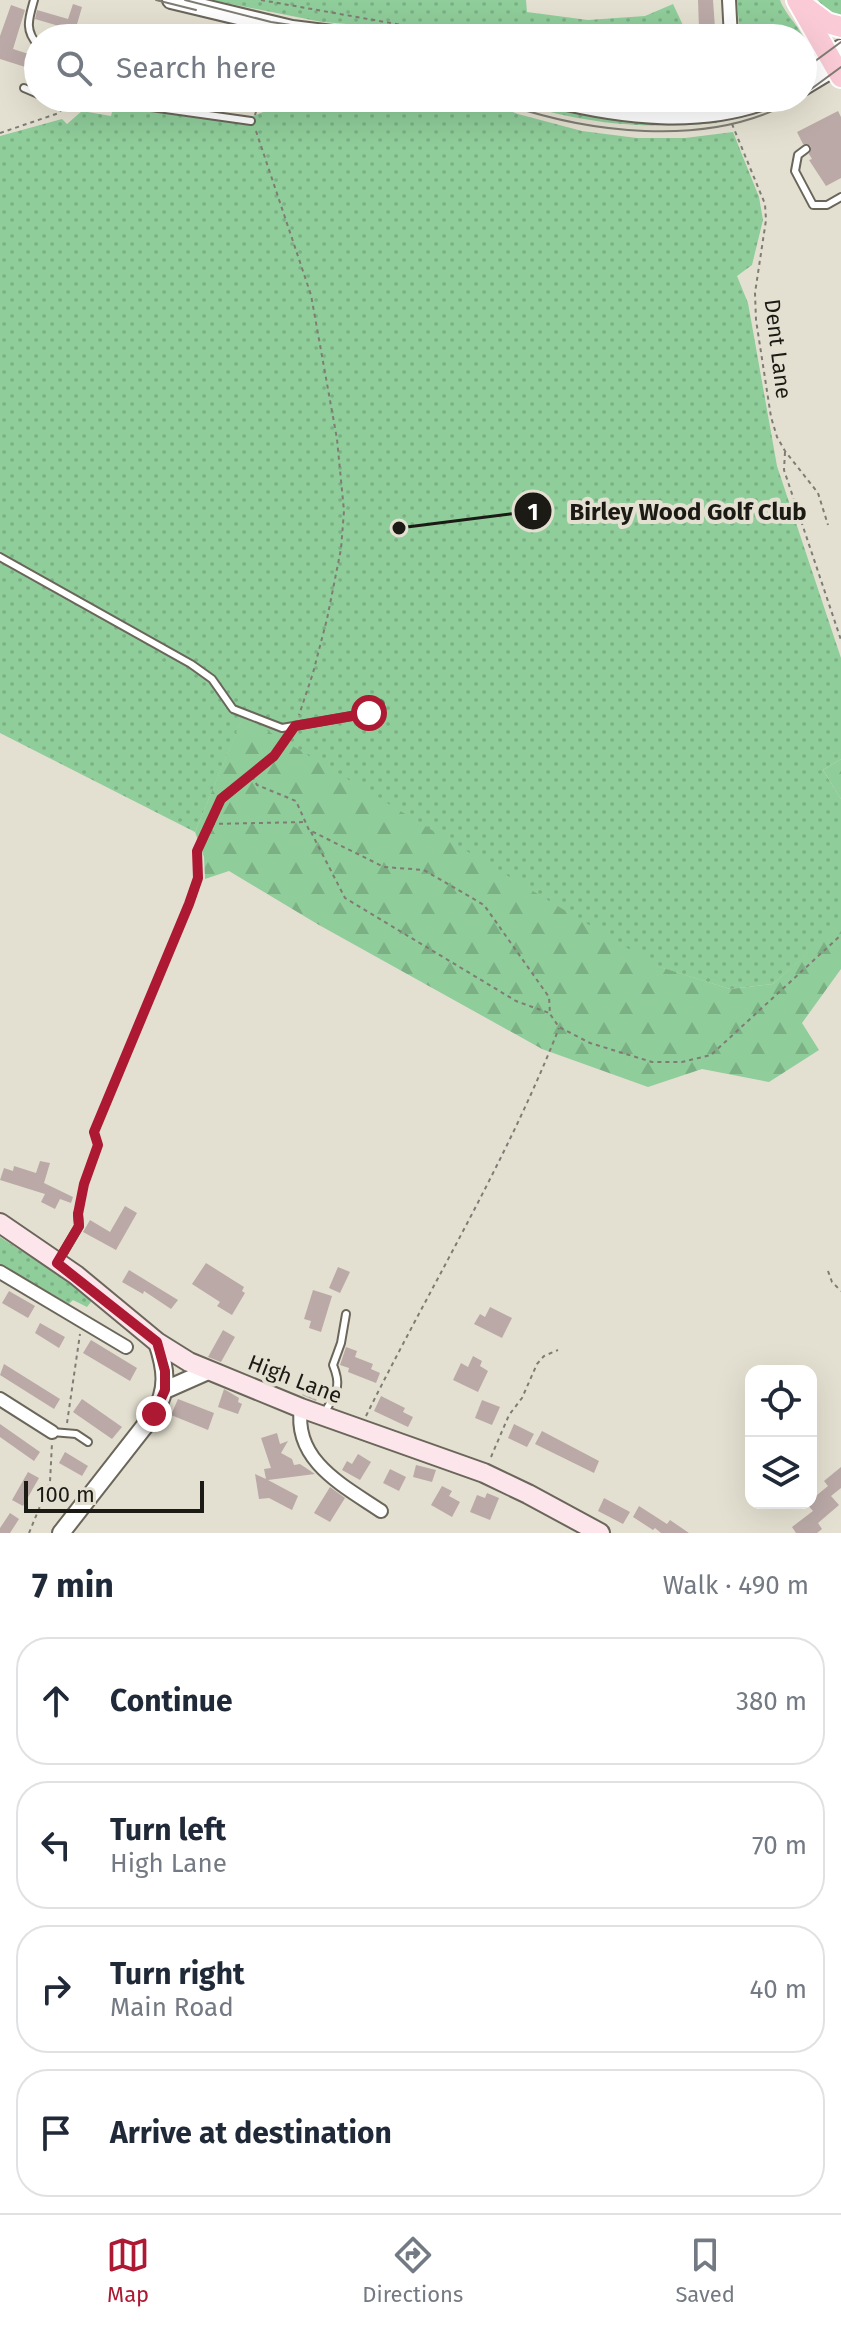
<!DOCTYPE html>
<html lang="en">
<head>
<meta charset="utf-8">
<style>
	body { margin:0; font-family:"Fira Sans",sans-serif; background:#f2f2f3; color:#1f2937 }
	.controls { position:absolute; right:24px; bottom:24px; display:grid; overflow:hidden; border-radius:16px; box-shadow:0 8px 32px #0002 }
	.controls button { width:72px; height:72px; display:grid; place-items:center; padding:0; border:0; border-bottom:2px solid #e0e1e3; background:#fff; color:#1f2937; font:40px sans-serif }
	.scale { position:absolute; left:24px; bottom:20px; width:180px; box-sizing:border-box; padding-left:8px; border:4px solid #1b1a15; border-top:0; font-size:22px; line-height:28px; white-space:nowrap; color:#1b1a15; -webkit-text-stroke:6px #e4e0d1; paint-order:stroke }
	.stop { position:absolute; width:24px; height:24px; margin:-18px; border:6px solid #ad1832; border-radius:50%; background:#fff }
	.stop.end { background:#ad1832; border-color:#fff; box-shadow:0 2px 8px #0008 }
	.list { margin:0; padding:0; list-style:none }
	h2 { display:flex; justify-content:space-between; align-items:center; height:104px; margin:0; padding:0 32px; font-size:34px }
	h2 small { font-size:26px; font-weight:400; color:#747a83 }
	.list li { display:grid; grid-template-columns:52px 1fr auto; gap:24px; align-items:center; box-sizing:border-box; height:128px; margin:0 16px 16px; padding:0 16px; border:2px solid #e0e1e3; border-radius:32px }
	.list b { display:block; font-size:30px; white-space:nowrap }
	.list p { margin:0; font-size:26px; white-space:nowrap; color:#747a83 }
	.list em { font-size:26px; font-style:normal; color:#747a83 }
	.icon { flex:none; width:44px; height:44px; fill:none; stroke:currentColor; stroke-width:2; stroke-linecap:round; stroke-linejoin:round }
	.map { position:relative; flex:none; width:841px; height:1533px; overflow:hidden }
	.search { position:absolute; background:#fff; box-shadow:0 8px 32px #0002; left:24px; right:24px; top:24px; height:88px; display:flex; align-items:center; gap:20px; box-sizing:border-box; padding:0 28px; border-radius:44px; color:#747a83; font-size:30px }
	.sheet { height:680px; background:#fff }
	nav { display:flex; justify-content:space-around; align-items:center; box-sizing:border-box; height:112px; border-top:2px solid #e0e1e3; background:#fff; font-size:22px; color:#747a83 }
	nav a { display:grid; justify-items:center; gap:4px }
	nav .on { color:#ad1832 }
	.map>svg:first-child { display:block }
	.grass { fill:url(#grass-dots) }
	.forest { fill:url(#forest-firs) }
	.building { fill:#baa9a7 }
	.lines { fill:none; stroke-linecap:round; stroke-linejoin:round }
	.service-casing { stroke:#6a665a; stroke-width:10 }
	.minor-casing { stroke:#6a665a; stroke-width:16 }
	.tertiary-casing { stroke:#6a665a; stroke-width:20 }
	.secondary-casing { stroke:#6a665a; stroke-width:22 }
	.primary-casing { stroke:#fff; stroke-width:24 }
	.path { stroke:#7f7c73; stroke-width:2; stroke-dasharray:4 4; stroke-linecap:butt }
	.service { stroke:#fff; stroke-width:6 }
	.minor { stroke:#fff; stroke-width:12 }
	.tertiary { stroke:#fff; stroke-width:16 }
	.secondary { stroke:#fce5eb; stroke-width:18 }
	.primary { stroke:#facbd6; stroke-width:20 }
	.tram { stroke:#7f7d73; stroke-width:2 }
	.route { stroke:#ad1832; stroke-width:10 }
	.labels { text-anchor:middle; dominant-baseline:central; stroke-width:8; stroke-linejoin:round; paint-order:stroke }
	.street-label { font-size:22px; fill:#1b1a15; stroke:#e4e0d1 }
	.leader { fill:none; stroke:#1b1a15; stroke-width:3 }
	.callout-dot { fill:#1b1a15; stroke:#e4e0d1; stroke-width:3 }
	.mark-label { font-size:24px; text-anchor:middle; font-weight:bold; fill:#fff }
	.callout-label { font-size:24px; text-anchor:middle; font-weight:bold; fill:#1b1a15; stroke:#e4e0d1; stroke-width:8; stroke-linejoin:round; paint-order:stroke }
</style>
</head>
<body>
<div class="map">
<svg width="841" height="1533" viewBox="0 0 841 1533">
	<defs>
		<pattern id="grass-dots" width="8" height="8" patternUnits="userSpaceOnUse" patternTransform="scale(2)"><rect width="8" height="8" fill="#8fcd9a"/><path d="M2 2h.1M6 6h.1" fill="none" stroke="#7baf84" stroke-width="1.8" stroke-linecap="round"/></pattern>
		<pattern id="forest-firs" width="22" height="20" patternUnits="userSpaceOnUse" patternTransform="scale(2)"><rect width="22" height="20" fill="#8fcd9a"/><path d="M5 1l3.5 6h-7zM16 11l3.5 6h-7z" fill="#7baf84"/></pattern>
	</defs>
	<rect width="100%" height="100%" fill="#e4e0d1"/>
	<g class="grass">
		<polygon points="211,0 526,0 527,12 588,20 645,16 673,4 689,38 464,38 422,30 322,22"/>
		<path d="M737,0H780C787,20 815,38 804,60L803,38H740Z"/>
		<polygon points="818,0 841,0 841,18 823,8"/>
		<polygon points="289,98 475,98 518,114 582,131 637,138 685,138 733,132 759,197 763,220 752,265 737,276 748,303 777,466 841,658 841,759 823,770 841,799 841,925 773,984 730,989 656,966 243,717 195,832 0,733 0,136 62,119 67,124 82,111 111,116 115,100 250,117 290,102"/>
		<path d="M503,98H525L603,115L718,118L717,123C639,130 577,123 503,98Z"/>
		<polygon points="0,1237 94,1298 87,1307 73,1300 69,1304 0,1264"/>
	</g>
	<g class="forest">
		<polygon points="404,29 464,38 413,38 409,37"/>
		<polygon points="243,716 657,966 730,989 773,984 841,924 841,969 802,1023 819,1050 769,1082 702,1069 648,1087 542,1049 319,925 229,871 205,879 204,857 195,832"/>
		<polygon points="841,759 841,799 823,770"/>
	</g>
	<g class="building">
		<polygon points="698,0 713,0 715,28 699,29"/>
		<polygon points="73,4 82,7 75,31 68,29 66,38 55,38 59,26 35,19 37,10 68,19"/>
		<polygon points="11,5 25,10 13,49 38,57 38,71 0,59 0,36"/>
		<polygon points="142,27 172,34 172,38 140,38"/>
		<polygon points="838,111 841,117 841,178 826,186 809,160 812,159 809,154 811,146 803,144 797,132"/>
		<polygon points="40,1161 50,1163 44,1183 73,1197 71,1203 60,1199 55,1209 41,1202 45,1194 0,1180 4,1168 13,1171 14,1166 36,1173"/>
		<polygon points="125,1206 137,1213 116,1250 83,1232 90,1220 110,1232"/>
		<polygon points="206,1263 244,1287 242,1291 245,1293 232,1315 217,1306 220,1302 192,1284"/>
		<polygon points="338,1267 350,1272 340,1293 329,1288"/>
		<polygon points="129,1270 178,1300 171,1309 144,1291 143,1294 122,1282"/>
		<polygon points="313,1290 332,1296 321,1332 309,1328 311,1321 304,1319"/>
		<polygon points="9,1291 35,1306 28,1318 2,1303"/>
		<polygon points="490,1307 512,1318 502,1338 474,1324 480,1314 485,1317"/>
		<polygon points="40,1323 65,1337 59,1348 35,1333"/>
		<polygon points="223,1330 235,1337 221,1362 208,1357"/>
		<polygon points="91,1340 137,1368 130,1381 83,1353"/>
		<polygon points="346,1347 357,1351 355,1357 373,1364 371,1369 380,1373 376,1383 348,1372 349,1368 340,1365"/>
		<polygon points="473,1356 482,1361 480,1366 488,1371 478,1392 453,1380 461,1363 468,1367"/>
		<polygon points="4,1364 60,1399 54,1409 0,1375"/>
		<polygon points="310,1377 324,1384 316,1401 302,1395"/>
		<polygon points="224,1389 239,1398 238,1402 242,1404 238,1414 218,1407"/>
		<polygon points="381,1396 405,1408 403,1412 413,1417 408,1427 374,1411"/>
		<polygon points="82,1399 122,1427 112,1439 73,1412"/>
		<polygon points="178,1399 214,1413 208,1430 171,1415"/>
		<polygon points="482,1400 500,1407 492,1425 475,1418"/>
		<polygon points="0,1424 40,1452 34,1461 0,1437"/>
		<polygon points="514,1424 534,1434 527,1447 508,1438"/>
		<polygon points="542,1431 599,1461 594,1473 535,1444"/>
		<polygon points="277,1433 280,1444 288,1441 281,1453 292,1459 294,1465 300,1464 315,1474 268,1480 298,1496 292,1510 269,1498 259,1499 255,1474 266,1479 264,1469 271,1468 261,1438"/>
		<polygon points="65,1452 88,1466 82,1476 59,1463"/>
		<polygon points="358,1454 371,1462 360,1480 342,1470 347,1461 352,1464"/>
		<polygon points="416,1465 436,1470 432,1482 413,1477"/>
		<polygon points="841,1467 841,1488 831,1496 839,1505 818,1523 822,1529 817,1533 796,1533 792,1527 813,1511 806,1503 811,1503 811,1500 828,1486 824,1481"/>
		<polygon points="390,1469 406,1477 399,1491 383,1483"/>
		<polygon points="28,1472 39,1478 23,1506 12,1500"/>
		<polygon points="442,1486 452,1491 449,1496 460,1502 452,1517 431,1505"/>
		<polygon points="330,1487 345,1498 330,1522 314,1513"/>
		<polygon points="487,1493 499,1498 490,1520 470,1512 477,1495 485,1498"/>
		<polygon points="604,1498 630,1512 623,1524 598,1511"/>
		<polygon points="639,1506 667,1524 670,1520 689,1533 661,1533 655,1528 653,1530 633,1517"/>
		<polygon points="10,1513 19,1519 10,1533 0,1533 0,1528"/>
	</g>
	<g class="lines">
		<defs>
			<g id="service">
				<path d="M34,0C29,18 24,30 38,45"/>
				<polyline points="24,88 38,94"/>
				<polyline points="48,98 66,101 73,98"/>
				<polyline points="87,98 251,121"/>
				<polyline points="806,149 798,155 795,171 813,205 827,205 841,197"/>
				<polyline points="0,557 191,664 212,679 233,709 282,728 369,713 380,704"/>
				<polyline points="59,1260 79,1226 78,1214"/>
				<path d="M325,1412C336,1392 342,1387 333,1365L341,1343L346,1314"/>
				<polyline points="52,1432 76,1434 88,1442"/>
			</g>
			<g id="minor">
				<polyline points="729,0 731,38"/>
				<polyline points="0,1272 126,1347"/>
				<polyline points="0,1399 52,1432"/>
				<path d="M301,1408C293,1461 344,1486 381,1511"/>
			</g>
			<g id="tertiary">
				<polyline points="171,0 292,29 365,38"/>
				<polyline points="803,74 841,48"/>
				<polyline points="803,87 841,64"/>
				<path d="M550,98C622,116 702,126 772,98"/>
				<polyline points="165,1390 208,1371"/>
				<path d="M61,1533L154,1414C169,1389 166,1369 157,1342"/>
			</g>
			<polyline id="secondary" points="0,1223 76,1275 157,1342 189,1362 301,1408 484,1473 528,1494 600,1533"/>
			<g id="primary">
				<polyline points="797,0 841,77"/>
				<polyline points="807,8 827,23 841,27"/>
			</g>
		</defs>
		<use href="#service" class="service-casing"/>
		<use href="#minor" class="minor-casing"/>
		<use href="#tertiary" class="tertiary-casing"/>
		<use href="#secondary" class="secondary-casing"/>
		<use href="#primary" class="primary-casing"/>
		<g class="path">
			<polyline points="261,0 475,38"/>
			<polyline points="255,115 260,98"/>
			<polyline points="732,124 765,204 766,220 755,293 756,320 771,417 777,437 785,451 818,493 828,525"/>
			<polyline points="256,131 311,295 337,439 344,511 341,549 327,619 313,673 299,715"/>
			<polyline points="0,133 59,113 62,109"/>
			<polyline points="785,452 784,470 841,640"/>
			<polyline points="252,776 257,785 296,801 309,830 384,867 424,870 484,905 549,997 550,1014 559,1027 590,1043 652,1062 682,1062 711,1055 841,935"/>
			<polyline points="211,824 305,822"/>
			<polyline points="311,832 345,898 516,1001 549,1013"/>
			<polyline points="80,1205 98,1145 94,1132 198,878 197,851 221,799 274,756 287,738"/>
			<polyline points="828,1271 832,1282 841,1291"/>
			<path d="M366,1416C430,1287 506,1163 559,1028"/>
			<polyline points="67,1423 80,1334"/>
			<polyline points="491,1457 509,1415 522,1398 537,1364 544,1356 558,1350"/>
			<polyline points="29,1533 50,1482 52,1443"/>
		</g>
		<use href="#service" class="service"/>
		<use href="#minor" class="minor"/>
		<use href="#tertiary" class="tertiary"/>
		<use href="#secondary" class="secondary"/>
		<use href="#primary" class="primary"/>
		<g class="tram">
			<polyline points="156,0 196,10"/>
			<polyline points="185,0 271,22 377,38"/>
			<polyline points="803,70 841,42"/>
			<polyline points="803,95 841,67"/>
			<path d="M489,98C581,133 710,151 798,98"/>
			<path d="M560,98C620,112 687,119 746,98"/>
		</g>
	</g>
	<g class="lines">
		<polyline class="route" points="154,1414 165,1390 165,1371 157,1342 57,1263 79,1226 78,1214 84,1184 98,1145 94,1132 189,904 198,878 197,851 221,799 274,756 295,726 369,713"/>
	</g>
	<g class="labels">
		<g class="street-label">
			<text transform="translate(778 349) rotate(83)">Dent Lane</text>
			<text transform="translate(295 1379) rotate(21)">High Lane</text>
		</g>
	</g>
	<path class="leader" d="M399 528L533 511"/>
	<g class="callout-dot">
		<circle cx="399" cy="528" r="8"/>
		<circle cx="533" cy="511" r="20"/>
	</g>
	<g class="mark-label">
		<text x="533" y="520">1</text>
	</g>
	<g class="callout-label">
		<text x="688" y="520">Birley Wood Golf Club</text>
	</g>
</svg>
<div class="controls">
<button><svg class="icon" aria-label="locate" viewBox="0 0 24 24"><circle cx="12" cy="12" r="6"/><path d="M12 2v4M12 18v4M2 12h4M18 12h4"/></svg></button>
<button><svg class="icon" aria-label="layers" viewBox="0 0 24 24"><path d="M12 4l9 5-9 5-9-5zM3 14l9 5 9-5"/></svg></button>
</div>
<div class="scale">100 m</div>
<div class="stop" style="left:369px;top:713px"></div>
<div class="stop end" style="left:154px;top:1414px"></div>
<div class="search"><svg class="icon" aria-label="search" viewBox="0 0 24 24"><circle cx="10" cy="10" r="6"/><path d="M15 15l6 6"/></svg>Search here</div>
</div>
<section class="sheet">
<h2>7 min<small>Walk · 490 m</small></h2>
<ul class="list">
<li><svg class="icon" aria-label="ahead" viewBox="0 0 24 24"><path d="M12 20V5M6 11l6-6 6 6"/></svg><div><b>Continue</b></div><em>380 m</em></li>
<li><svg class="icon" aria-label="left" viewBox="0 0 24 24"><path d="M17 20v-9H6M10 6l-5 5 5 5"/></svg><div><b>Turn left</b><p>High Lane</p></div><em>70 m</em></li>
<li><svg class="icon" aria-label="right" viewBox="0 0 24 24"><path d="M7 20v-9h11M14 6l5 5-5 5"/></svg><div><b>Turn right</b><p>Main Road</p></div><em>40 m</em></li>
<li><svg class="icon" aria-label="arrive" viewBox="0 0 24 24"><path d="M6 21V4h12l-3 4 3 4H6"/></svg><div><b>Arrive at destination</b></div></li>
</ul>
</section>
<nav>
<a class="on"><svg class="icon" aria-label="map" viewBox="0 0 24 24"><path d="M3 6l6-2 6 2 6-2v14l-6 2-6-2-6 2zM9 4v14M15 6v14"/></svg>Map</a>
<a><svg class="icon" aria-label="directions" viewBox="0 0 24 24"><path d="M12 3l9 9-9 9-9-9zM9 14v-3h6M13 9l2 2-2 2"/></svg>Directions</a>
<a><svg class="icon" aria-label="saved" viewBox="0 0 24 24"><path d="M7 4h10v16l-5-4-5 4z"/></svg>Saved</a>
</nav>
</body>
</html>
